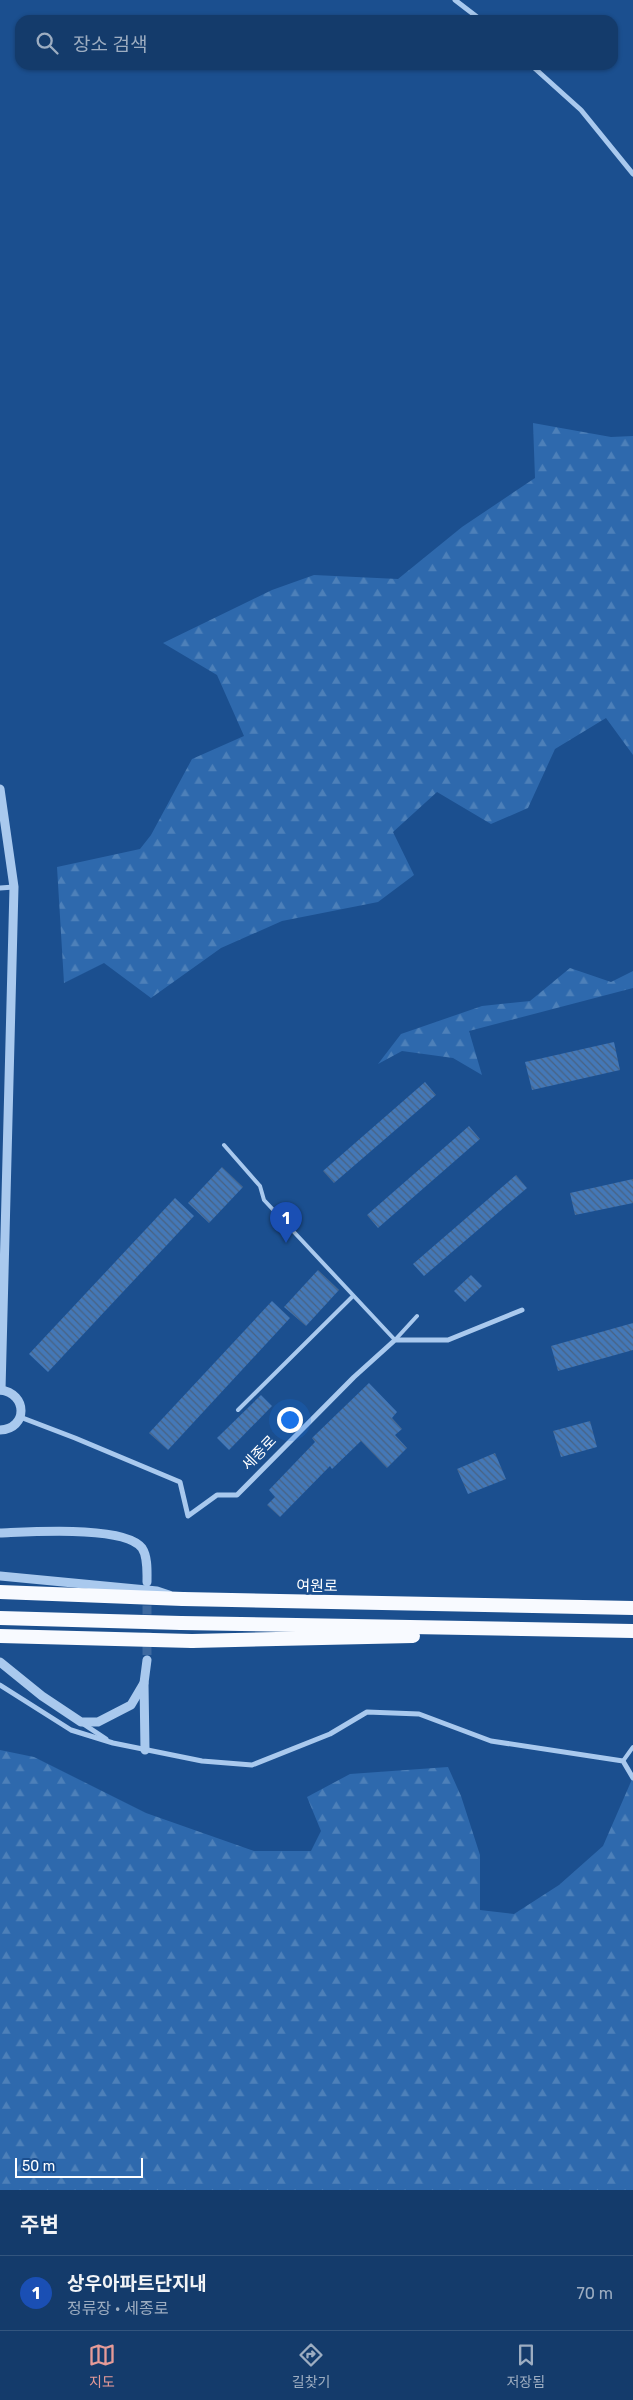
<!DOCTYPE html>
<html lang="ko">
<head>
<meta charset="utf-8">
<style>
	body { margin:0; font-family:Rubik,"Noto Sans KR",sans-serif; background:#214673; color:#f1f3f6 }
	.scale { position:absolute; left:15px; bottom:12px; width:128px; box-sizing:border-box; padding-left:5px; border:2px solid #fff; border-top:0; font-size:14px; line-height:18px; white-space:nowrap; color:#fff; -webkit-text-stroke:4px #1b4f8f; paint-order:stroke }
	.you { position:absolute; left:289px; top:1419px; width:18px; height:18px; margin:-12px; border:4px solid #fff; border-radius:50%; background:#1a73e8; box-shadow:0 0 0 8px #1a73e833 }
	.badge { display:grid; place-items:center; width:32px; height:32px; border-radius:50%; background:#e69b98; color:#fff; font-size:16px; font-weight:700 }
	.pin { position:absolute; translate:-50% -41px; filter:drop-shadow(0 1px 2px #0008) }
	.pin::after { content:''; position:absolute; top:26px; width:18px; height:15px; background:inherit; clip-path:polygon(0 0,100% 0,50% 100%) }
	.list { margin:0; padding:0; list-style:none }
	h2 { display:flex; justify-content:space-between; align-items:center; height:65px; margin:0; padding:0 20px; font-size:21px }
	h2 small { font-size:16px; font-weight:400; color:#9dadc1 }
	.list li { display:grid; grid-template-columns:32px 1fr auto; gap:15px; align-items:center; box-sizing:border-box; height:75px; padding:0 20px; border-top:1px solid #33557e }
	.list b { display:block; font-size:19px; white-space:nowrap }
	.list p { margin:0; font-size:16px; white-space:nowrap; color:#9dadc1 }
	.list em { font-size:16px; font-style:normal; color:#9dadc1 }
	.icon { flex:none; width:28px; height:28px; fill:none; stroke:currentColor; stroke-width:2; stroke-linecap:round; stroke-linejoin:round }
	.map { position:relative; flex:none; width:633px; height:2190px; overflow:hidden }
	.search { position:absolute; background:#143b6b; box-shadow:0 1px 4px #0004; left:15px; right:15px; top:15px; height:55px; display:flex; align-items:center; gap:12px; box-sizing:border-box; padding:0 18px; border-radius:15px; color:#9dadc1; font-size:19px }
	.sheet { height:140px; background:#143b6b }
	nav { display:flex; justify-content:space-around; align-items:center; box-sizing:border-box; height:70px; border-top:1px solid #33557e; background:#143b6b; font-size:14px; color:#9dadc1 }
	nav a { display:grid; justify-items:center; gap:2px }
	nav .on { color:#e69b98 }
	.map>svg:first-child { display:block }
	.forest { fill:url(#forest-firs) }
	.building { fill:url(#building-back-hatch) }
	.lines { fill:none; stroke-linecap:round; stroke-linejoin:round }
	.tertiary-tunnel { stroke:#3d69a0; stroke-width:9; stroke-dasharray:9 4.5; stroke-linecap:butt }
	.service { stroke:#a9c9ee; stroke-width:4 }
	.minor { stroke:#a9c9ee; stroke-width:5 }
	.tertiary { stroke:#a9c9ee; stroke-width:9 }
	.trunk { stroke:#f8faff; stroke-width:14 }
	.tertiary-bridge { stroke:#a9c9ee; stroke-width:9 }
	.trunk-bridge { stroke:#f8faff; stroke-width:14 }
	.labels { text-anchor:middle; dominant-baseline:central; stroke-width:5; stroke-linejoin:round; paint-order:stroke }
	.street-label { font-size:15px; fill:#fff; stroke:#1b4f8f }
</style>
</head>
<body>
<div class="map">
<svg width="633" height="2190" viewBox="0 0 633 2190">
	<defs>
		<pattern id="forest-firs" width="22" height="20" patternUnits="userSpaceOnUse" patternTransform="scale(1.25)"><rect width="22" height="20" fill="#2e69ad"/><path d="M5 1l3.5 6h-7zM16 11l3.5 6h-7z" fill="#4d80b9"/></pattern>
		<pattern id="building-back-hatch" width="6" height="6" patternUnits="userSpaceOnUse" patternTransform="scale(1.25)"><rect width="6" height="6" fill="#4478b7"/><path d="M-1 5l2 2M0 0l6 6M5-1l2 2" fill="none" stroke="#486282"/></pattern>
	</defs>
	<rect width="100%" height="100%" fill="#1b4f8f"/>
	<g class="forest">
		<polygon points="533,423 611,437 633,436 633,755 606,718 555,749 528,808 491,824 437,792 393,832 414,875 378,902 282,921 221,948 151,998 104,963 64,983 57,867 140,849 151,835 192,759 244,736 217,675 163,643 272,590 314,575 398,579 462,527 535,478"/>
		<polygon points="570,968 611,982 633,971 633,988 469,1031 482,1075 453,1058 402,1051 378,1064 401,1034 482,1006 530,1001"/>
		<polygon points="0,1750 34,1757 146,1813 254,1851 311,1851 321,1831 307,1797 350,1774 448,1767 461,1796 480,1855 480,1910 514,1914 559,1885 603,1846 633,1777 633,2190 0,2190"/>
	</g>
	<g class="building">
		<polygon points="614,1042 620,1070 532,1090 525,1062"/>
		<polygon points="425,1082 436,1095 334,1183 323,1171"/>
		<polygon points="469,1126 480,1139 378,1228 367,1215"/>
		<polygon points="222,1167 243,1187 209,1223 188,1203"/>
		<polygon points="516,1175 527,1188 424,1276 413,1264"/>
		<polygon points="633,1179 633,1203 575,1215 570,1193"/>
		<polygon points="175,1198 194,1216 48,1372 29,1354"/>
		<polygon points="318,1270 339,1290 306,1326 284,1307"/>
		<polygon points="471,1275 482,1286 465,1302 454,1291"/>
		<polygon points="272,1301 290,1318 168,1450 149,1433"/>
		<polygon points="633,1323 633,1350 558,1371 551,1346"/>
		<polygon points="369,1383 397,1412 392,1418 402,1429 395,1435 407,1448 387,1468 361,1441 332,1469 330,1466 280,1517 267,1505 275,1497 269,1490 315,1442 312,1438"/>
		<polygon points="261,1395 272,1406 229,1450 217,1438"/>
		<polygon points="590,1421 597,1447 561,1457 553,1431"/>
		<polygon points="495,1453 506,1479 468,1494 457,1469"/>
	</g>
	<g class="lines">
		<polyline class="tertiary-tunnel" points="147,1592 147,1660"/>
		<g class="service">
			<polyline points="224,1145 260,1186 264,1200 395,1340 417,1316"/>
			<polyline points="238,1410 353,1296"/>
			<polyline points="623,1761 633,1747"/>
		</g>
		<g class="minor">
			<polyline points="455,0 481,20"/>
			<polyline points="531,65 581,110 633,174"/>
			<polyline points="0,888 14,887"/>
			<polyline points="20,1417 75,1438 180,1482 188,1516 217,1495 237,1495 354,1377 395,1340 448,1340 522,1310"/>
			<polyline points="0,1685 71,1730 113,1743 202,1761 252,1765 330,1734 367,1712 419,1714 491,1741 623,1761 633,1778"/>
			<polyline points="82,1723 106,1739"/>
		</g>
		<g class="tertiary">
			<polyline points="0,789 14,887 1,1390"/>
			<path d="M0,1390C28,1393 28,1429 0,1430"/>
			<path d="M0,1533C29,1532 125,1525 142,1548C148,1557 147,1572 147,1582"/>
			<polyline points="0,1662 42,1696 81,1722 98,1722 131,1705 144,1683 147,1660"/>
			<polyline points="144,1683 145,1750"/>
		</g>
		<g class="trunk">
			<polyline points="183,1599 633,1608"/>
			<polyline points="181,1623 633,1631"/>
			<polyline points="192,1641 413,1636"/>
		</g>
		<polyline class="tertiary-bridge" points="0,1576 157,1591 169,1595"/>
		<g class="trunk-bridge">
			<polyline points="0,1592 183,1599"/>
			<polyline points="0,1618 181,1623"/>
			<polyline points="0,1636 192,1641"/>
		</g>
	</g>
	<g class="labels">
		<g class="street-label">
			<text transform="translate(259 1453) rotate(-46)">세종로</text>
			<text transform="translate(317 1586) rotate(1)">여원로</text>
		</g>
	</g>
</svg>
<div class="scale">50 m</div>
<div class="you"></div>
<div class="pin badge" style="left:286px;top:1243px;background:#1a4fb4">1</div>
<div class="search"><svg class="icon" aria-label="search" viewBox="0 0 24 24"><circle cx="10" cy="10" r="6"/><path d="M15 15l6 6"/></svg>장소 검색</div>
</div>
<section class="sheet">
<h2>주변<small></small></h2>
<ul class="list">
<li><span class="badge" style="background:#1a4fb4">1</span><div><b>상우아파트단지내</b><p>정류장 · 세종로</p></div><em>70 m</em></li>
</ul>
</section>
<nav>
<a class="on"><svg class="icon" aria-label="map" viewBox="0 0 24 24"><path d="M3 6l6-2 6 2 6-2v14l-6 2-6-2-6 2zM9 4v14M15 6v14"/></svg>지도</a>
<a><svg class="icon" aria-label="directions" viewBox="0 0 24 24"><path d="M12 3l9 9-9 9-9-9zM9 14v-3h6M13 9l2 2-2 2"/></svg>길찾기</a>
<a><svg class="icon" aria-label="saved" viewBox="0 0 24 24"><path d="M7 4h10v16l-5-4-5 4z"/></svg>저장됨</a>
</nav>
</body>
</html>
